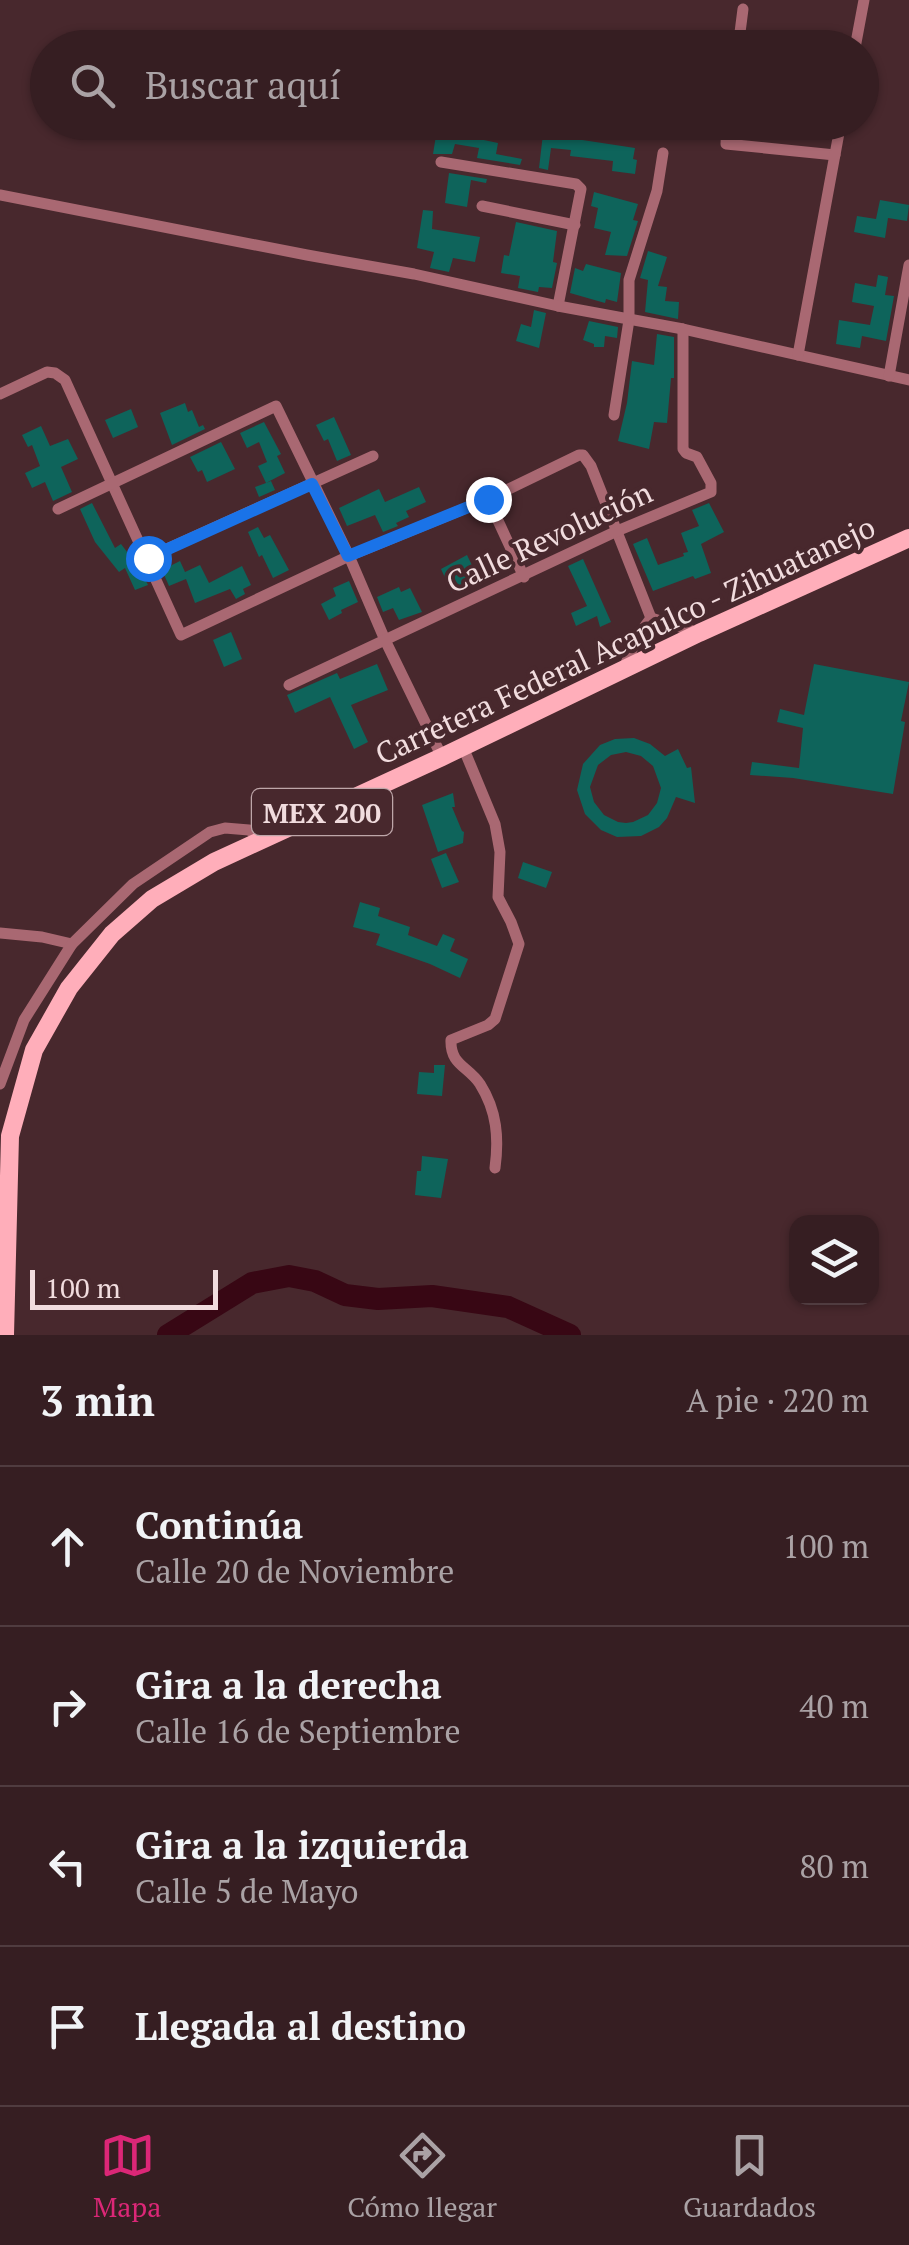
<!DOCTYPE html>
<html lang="es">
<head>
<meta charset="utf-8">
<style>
	body { margin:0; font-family:"PT Serif",serif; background:#3d272a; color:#f1f3f6 }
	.controls { position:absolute; right:30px; bottom:30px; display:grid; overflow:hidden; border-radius:20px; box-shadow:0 2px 8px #0004 }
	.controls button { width:90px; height:90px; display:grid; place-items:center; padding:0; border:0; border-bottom:2px solid #503c40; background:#361e22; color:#f1f3f6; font:50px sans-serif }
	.scale { position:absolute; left:30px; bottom:25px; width:188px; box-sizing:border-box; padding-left:10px; border:5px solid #f1dcde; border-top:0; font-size:28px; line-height:35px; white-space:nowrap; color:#f1dcde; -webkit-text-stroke:8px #48282d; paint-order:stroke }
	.stop { position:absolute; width:30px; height:30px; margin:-22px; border:8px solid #1a73e8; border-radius:50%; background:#fff }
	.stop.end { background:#1a73e8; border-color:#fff; box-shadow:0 2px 10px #0008 }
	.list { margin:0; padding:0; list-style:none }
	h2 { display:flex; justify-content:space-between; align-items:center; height:130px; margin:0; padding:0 40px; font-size:42px }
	h2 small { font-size:32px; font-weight:400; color:#aaa2a5 }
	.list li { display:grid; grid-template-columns:65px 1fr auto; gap:30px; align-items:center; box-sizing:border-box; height:160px; padding:0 40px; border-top:2px solid #503c40 }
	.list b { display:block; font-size:38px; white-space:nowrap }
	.list p { margin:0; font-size:32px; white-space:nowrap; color:#aaa2a5 }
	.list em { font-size:32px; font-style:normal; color:#aaa2a5 }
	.icon { flex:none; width:55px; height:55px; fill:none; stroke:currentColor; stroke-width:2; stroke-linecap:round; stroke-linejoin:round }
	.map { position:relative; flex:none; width:909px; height:1335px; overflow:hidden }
	.search { position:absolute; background:#361e22; box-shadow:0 2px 8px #0004; left:30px; right:30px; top:30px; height:110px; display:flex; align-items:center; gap:25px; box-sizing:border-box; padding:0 35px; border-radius:55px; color:#aaa2a5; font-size:38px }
	.sheet { height:770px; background:#361e22 }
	nav { display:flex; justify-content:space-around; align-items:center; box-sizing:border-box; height:140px; border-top:2px solid #503c40; background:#361e22; font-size:28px; color:#aaa2a5 }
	nav a { display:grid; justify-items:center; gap:5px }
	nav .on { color:#db2777 }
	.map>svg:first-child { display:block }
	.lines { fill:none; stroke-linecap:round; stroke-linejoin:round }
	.river { stroke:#380714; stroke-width:22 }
	.building { fill:#0e645b; fill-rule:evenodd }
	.street { stroke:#a96872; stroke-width:11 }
	.primary { stroke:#ffaeba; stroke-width:18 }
	.route { stroke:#1a73e8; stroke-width:12 }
	.labels { text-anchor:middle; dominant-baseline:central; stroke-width:8; stroke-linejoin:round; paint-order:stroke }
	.shield { fill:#48282d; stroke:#bea6a9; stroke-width:2.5 }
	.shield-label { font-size:28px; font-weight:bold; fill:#f1dcde }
	.street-label { font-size:30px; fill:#f1dcde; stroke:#48282d }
</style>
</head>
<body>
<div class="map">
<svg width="909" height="1335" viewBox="0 0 909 1335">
	<rect width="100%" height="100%" fill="#48282d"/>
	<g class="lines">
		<polyline class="river" points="168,1335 252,1283 289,1276 315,1281 345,1295 378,1299 432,1296 508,1307 570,1335"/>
	</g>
	<g class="building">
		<polygon points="438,123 467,126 465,136 498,143 496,154 522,159 520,165 477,158 479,148 455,144 452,154 433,154"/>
		<polygon points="543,134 635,148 633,159 637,160 635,174 612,171 613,161 570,156 571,150 551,148 548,170 539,168"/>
		<polygon points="449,173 487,179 486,183 471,180 467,207 445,203"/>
		<polygon points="594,192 638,204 633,220 638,221 627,256 605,255 611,232 594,228 598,208 591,206"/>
		<polygon points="880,200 909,205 907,221 888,218 885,238 854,232 857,216 876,219"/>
		<polygon points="423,210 433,211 432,229 480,237 475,262 453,258 449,272 430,268 434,252 417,248"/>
		<polygon points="516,222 557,231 553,262 557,263 552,288 539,287 538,292 518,288 520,276 501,273 504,255 509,256"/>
		<polygon points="648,251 667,257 658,286 667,287 665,301 679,302 678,319 645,312 648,280 640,278"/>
		<polygon points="586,264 621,273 617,302 606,299 605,303 570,293 575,268 583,271"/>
		<polygon points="878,275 888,277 885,295 894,296 886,341 862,336 860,348 836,344 839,320 870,325 874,306 852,302 855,283 876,287"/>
		<polygon points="534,310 546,313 539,348 516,341 521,324 531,327"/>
		<polygon points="589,321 618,327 617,338 605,336 604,347 594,347 594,344 583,340"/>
		<polygon points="657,334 674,337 674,378 671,378 667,423 654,422 649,449 618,441 627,403 632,361 654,365"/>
		<polygon points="185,403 188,412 192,410 199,427 203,425 205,429 172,445 160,413"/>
		<polygon points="131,409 138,427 113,438 105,420"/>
		<polygon points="334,417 351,455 337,461 328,439 324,441 316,425"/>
		<polygon points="264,422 281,454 277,456 285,473 266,483 271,481 275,490 259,497 255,487 266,483 258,466 267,462 259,442 247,448 240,433"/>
		<polygon points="41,426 50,446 68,439 78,459 61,467 72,492 53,501 45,482 32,488 25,473 40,466 32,445 28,447 22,435"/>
		<polygon points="221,442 235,469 207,482 202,470 198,472 190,457"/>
		<polygon points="419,487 426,502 406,511 409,517 396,523 398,526 383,532 375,515 347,526 339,508 379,489 385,502"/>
		<polygon points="92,503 115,548 121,544 140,569 148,585 135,590 125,568 119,572 95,542 80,509"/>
		<polygon points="709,503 724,532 701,544 711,573 695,579 693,576 653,591 633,544 647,538 658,565 684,556 683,553 688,552 681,533 699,526 692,510"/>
		<polygon points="258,527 264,538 270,535 289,570 273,578 262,555 259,557 248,532"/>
		<polygon points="467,555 480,582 452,593 441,569"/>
		<polygon points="583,559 611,622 600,627 597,616 576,626 571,613 587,606 568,566"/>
		<polygon points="180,561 185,572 200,565 209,583 242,566 251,585 243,589 245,594 236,599 230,589 195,603 186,579 169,586 162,570"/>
		<polygon points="349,581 358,602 341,610 342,613 329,620 321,604 336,596 333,588"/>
		<polygon points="399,587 401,592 410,588 422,612 399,620 393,608 383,612 377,597"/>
		<polygon points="231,632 242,659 224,667 213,640"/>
		<polygon points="377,664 388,690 351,705 368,742 354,749 330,697 295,713 287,695 337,673 340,679"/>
		<polygon points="814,664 909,682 901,721 905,722 893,794 793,778 750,775 752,762 799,768 803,728 777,722 780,709 804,715"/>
		<path d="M634,738L650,744L665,756L678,749L687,768L691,767L695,803L676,797L667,818L659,827L641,836L617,837L601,830L585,814L577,790L583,764L600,745L615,739ZM626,752L641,756L653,766L661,788L657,803L648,815L633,822L626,823L618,822L604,815L594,802L590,787L598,765L611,755Z"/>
		<polygon points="453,793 455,807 452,807 462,831 464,832 463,843 438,852 422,805"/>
		<polygon points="446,853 459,882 442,888 431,859"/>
		<polygon points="523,862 552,872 546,888 518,878"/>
		<polygon points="360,902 380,908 378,916 410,927 408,935 437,946 443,934 455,939 450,951 468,959 460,978 430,964 376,945 380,934 353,927"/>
		<polygon points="434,1065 445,1065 442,1096 417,1094 419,1072 434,1073"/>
		<polygon points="422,1156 448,1159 441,1198 415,1195 417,1171 421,1171"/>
	</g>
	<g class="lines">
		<g class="street">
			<polyline points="738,48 743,9"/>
			<polyline points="855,48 864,0"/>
			<polyline points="727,122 726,144 835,155"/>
			<polyline points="441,162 576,184 581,189 558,306"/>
			<polyline points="0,195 307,255 414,274 558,306 683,329 909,380"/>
			<polyline points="482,206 575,225"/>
			<polyline points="798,355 841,122"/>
			<polyline points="889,376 909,265"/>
			<polyline points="0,394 47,372 55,373 65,380 181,635 349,556 488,499 579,455 583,455 591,466 651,618"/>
			<polyline points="614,415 629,320 629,280 657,191 663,153"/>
			<polyline points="488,499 524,577"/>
			<polyline points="58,509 276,406 349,556 385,640 442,757"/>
			<polyline points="147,558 373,456"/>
			<polyline points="651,618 699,633"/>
			<polyline points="623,670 639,634 651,618"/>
			<polyline points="289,685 617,531 711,492 711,483 697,457 686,453 683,449 683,329"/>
			<path d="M463,747L495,824L500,852L498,897L511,922L519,944L495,1019L488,1025L451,1040C450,1065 468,1066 480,1084C497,1111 499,1138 495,1168"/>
			<polyline points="0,933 42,937 72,944"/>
			<polyline points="0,1084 24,1020 72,944 133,884 210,832 225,828 249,830 262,840"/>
		</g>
		<polyline class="primary" points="5,1335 10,1136 34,1050 69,988 112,934 152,899 214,862 442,757 699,633 909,538"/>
	</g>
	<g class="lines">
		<polyline class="route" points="148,558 312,484 348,556 488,499"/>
	</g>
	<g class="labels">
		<rect class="shield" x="252" y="789" width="140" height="46" rx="8"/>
		<g class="shield-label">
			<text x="322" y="812">MEX 200</text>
		</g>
		<g class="street-label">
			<text transform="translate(549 537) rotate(-25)">Calle Revolución</text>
			<text transform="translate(625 640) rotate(-25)">Carretera Federal Acapulco - Zihuatanejo</text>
		</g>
	</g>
</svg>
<div class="controls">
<button><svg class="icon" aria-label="layers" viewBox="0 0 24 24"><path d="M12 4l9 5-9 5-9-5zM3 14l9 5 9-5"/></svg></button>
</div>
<div class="scale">100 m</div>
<div class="stop" style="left:148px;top:558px"></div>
<div class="stop end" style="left:488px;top:499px"></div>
<div class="search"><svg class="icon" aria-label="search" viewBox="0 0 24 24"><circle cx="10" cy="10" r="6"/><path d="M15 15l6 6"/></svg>Buscar aquí</div>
</div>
<section class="sheet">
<h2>3 min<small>A pie · 220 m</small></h2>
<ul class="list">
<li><svg class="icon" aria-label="ahead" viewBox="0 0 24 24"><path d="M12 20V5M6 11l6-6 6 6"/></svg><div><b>Continúa</b><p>Calle 20 de Noviembre</p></div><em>100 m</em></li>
<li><svg class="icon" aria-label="right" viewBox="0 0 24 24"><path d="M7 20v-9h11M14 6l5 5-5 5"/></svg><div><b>Gira a la derecha</b><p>Calle 16 de Septiembre</p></div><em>40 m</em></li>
<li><svg class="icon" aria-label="left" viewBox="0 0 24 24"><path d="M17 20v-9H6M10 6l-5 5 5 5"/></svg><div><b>Gira a la izquierda</b><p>Calle 5 de Mayo</p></div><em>80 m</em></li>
<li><svg class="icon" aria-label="arrive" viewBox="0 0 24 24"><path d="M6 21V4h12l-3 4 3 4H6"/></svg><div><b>Llegada al destino</b></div></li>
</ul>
</section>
<nav>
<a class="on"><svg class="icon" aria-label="map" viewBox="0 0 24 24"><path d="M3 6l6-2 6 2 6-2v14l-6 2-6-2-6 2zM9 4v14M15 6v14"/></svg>Mapa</a>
<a><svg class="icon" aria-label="directions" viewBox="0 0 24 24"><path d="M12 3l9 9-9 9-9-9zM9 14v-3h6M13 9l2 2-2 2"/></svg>Cómo llegar</a>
<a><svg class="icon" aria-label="saved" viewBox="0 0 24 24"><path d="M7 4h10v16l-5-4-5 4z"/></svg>Guardados</a>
</nav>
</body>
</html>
